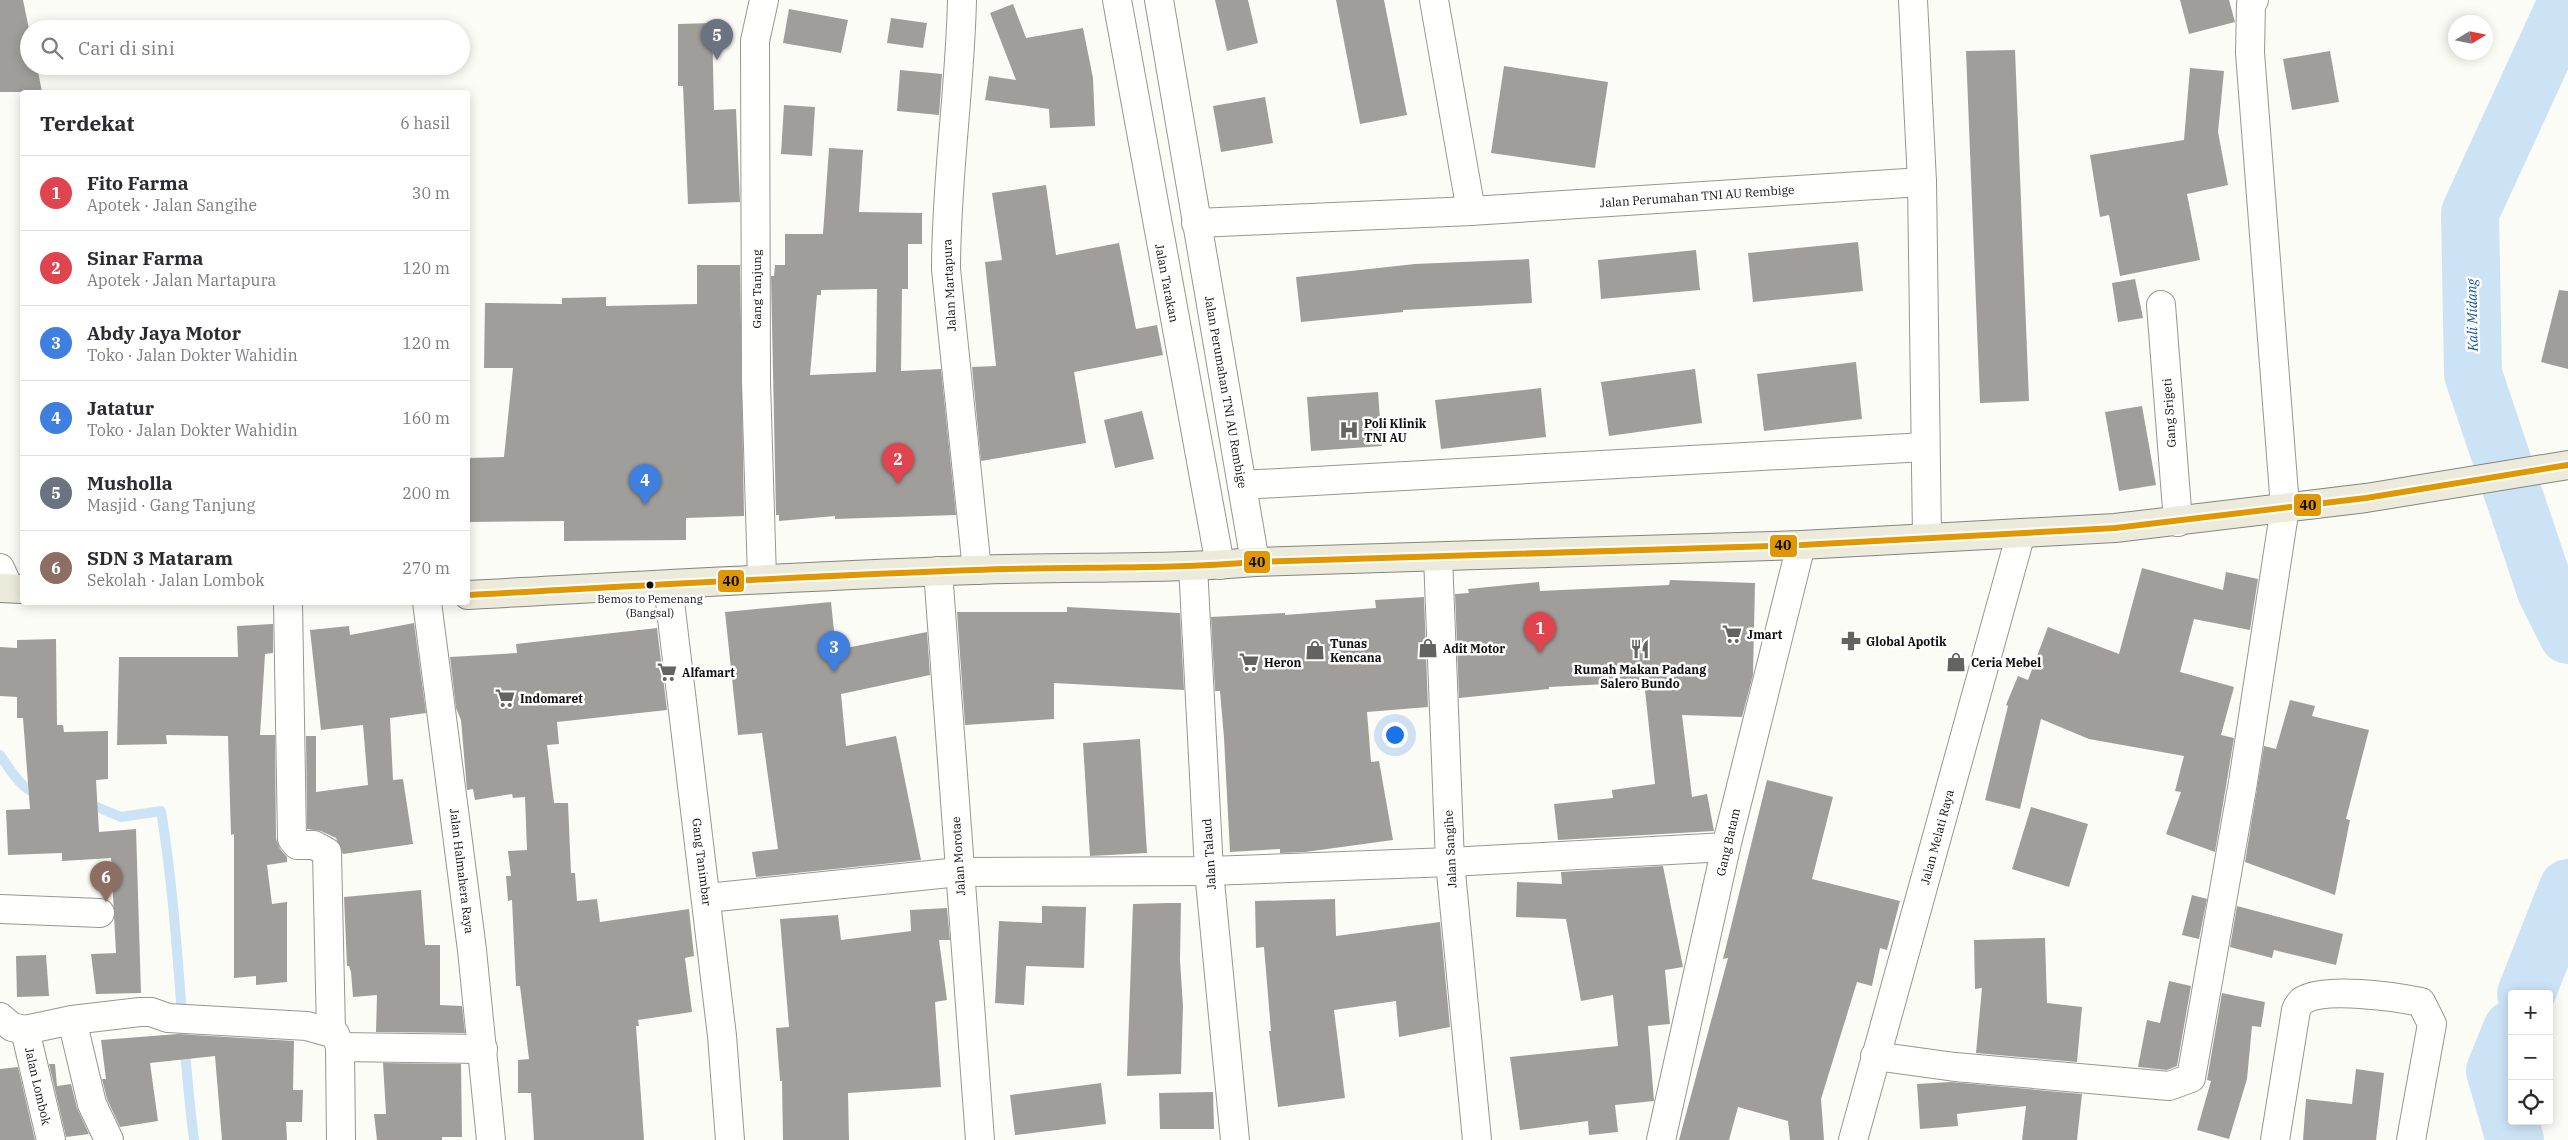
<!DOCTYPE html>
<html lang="id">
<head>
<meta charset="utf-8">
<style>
	body { margin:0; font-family:"IBM Plex Serif",serif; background:#f2f2f3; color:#2b2b33 }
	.controls { position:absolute; right:15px; bottom:15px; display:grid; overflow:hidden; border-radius:5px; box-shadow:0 2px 12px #0003 }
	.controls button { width:45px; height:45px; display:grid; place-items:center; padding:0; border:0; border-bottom:1px solid #e1e1e2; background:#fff; color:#2b2b33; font:25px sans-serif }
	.compass { position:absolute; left:2448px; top:15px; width:45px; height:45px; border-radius:50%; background:#fff; box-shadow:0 2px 12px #0003; rotate:80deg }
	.you { position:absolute; left:1394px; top:734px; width:18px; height:18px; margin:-12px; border:4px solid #fff; border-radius:50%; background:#1a73e8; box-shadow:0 0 0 8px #1a73e833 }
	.badge { display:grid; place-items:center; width:32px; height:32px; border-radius:50%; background:#636360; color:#fff; font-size:16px; font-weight:700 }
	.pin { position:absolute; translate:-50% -41px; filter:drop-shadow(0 1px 2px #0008) }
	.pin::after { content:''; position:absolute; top:26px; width:18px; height:15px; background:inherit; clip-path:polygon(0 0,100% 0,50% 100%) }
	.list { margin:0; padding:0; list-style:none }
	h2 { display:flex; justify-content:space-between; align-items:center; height:65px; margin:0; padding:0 20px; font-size:21px }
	h2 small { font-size:16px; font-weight:400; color:#7c7c81 }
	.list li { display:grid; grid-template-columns:32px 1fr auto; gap:15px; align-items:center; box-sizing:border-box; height:75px; padding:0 20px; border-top:1px solid #e1e1e2 }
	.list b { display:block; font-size:19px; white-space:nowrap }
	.list p { margin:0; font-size:16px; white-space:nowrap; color:#7c7c81 }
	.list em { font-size:16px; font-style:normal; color:#7c7c81 }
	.icon { flex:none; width:28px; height:28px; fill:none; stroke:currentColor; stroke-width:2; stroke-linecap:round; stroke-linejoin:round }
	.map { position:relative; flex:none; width:2568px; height:1140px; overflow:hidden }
	.search { position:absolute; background:#fff; box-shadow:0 2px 12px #0003; left:20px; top:20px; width:450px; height:55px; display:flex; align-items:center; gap:12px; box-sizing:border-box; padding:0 18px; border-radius:28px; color:#7c7c81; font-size:19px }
	.panel { position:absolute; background:#fff; box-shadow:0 2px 12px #0003; left:20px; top:90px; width:450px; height:515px; border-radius:5px }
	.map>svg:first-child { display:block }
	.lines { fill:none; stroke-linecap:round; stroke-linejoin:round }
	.stream { stroke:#cce3f6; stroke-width:10 }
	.river { stroke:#cce3f6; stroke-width:58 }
	.building { fill:#a09e9b; fill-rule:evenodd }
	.minor-casing { stroke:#969694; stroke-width:30 }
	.major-casing { stroke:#848481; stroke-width:30 }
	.minor { stroke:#fffffe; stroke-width:28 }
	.major { stroke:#eceadb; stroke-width:28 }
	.bus-1-casing { stroke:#fff; stroke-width:10 }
	.bus-1 { stroke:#e09702; stroke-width:6 }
	.bus-dot { fill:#101010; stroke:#fff; stroke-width:2 }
	.labels { text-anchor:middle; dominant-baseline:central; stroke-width:5; stroke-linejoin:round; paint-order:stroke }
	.bus-label { font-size:11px; fill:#101010; stroke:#fff }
	.street-label { font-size:12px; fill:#101010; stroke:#fff }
	.poi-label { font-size:12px; font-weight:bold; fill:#101010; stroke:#fff; text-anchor:start }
	.water-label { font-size:14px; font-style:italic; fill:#1a57a1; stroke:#fff }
	.line-badge { stroke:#fff; stroke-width:2 }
	.pale-badge-label { font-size:14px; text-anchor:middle; font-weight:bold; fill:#111 }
</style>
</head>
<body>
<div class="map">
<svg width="2568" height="1140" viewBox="0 0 2568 1140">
	<rect width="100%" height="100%" fill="#fcfcf6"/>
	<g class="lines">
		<g class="stream">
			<path d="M0,755C9,768 22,791 39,794"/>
			<path d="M85,802L121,817L161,811C179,920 180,1031 194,1140"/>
		</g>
		<g class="river">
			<polyline points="2568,0 2470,213 2473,374 2546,591 2568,635"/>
			<polyline points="2526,994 2568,888"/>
			<polyline points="2512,1029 2495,1071 2515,1140"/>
		</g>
	</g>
	<g class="building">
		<polygon points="0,0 23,0 29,29 29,66 37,66 42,92 0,92"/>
		<polygon points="1215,0 1248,0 1258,43 1227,51"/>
		<polygon points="1336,0 1384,0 1407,115 1360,124"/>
		<polygon points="2180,0 2229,0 2235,22 2189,34"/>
		<polygon points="1013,4 1026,38 1083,28 1093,78 1095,126 1050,128 1049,109 985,100 989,76 1016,80 990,13"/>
		<polygon points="789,9 848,20 841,53 783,43"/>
		<polygon points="891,18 927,23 923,48 887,43"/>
		<polygon points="712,23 714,110 736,109 740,202 688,204 683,86 678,86 678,24"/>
		<polygon points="2015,50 2029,401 1980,403 1966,51"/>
		<polygon points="2330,51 2339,102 2292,110 2283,59"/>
		<polygon points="1504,66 1608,82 1595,168 1491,153"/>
		<polygon points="2190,68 2224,71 2218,132 2228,185 2187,194 2200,260 2120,276 2109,215 2100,217 2090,155 2184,140"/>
		<polygon points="900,70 942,74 939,115 897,111"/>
		<polygon points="1265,97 1273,143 1221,152 1213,106"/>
		<polygon points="784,105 815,107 812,156 781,154"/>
		<path d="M829,148L863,150L859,212L922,213V244H908V289H902L901,371L941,369L956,515L835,519V516L779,521V515H776L771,276H774L775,265H785V234H823ZM877,289L876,372L810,375L817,295H821V290Z"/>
		<polygon points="1046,185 1056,255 1119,243 1136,329 1157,325 1163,355 1074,372 1086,443 981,461 972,367 996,366 985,262 1002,260 992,193"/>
		<polygon points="1858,242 1863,291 1753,302 1748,253"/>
		<polygon points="1696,250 1700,290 1601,299 1598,260"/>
		<polygon points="1529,259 1532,303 1403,310 1403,312 1301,322 1296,277 1415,264"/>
		<polygon points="697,265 740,265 744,516 686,518 686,540 564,541 564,521 468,522 468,458 504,457 513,368 484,368 485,303 562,304 562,298 606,297 606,306 697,304"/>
		<polygon points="2135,279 2143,318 2118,322 2112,283"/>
		<polygon points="2559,290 2568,291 2568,369 2541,362"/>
		<polygon points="1856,362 1862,419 1764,431 1757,374"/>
		<polygon points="1695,369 1702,423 1609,436 1601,382"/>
		<polygon points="1541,388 1546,437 1441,449 1435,400"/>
		<polygon points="1378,392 1382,446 1311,451 1307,397"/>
		<polygon points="2142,406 2156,485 2119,491 2105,412"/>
		<polygon points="1142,411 1154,459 1115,468 1104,420"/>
		<polygon points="2142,568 2223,590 2226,572 2258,579 2250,630 2194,619 2180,672 2234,687 2221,735 2234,738 2215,852 2166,834 2181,792 2175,791 2184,756 2089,739 2041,719 2020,809 1985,800 2008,706 2006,705 2018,676 2028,680 2048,627 2119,654"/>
		<polygon points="1670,580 1755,583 1753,675 1742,717 1682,715 1692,797 1707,794 1714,831 1558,840 1554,804 1613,798 1612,790 1655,784 1645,690 1626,690 1626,683 1549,687 1549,689 1459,698 1455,594 1469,593 1468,589 1539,582 1540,591 1669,585"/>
		<polygon points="1424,597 1428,707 1367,712 1371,762 1379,761 1393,840 1305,852 1280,853 1280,849 1230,852 1224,738 1220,691 1215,691 1211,617 1285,613 1285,615 1376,608 1375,600"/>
		<polygon points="831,602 836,650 927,632 930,675 841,694 846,746 896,736 921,860 756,877 752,852 778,849 762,733 738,735 725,612"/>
		<polygon points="1067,607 1180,613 1184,690 1054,683 1054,719 965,725 957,612 1067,612"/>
		<polygon points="414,623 426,713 390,718 393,780 403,779 413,844 343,854 336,838 321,831 307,829 306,736 316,736 316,792 368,785 363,725 321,730 310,630 349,626 350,635"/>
		<polygon points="273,624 273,653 265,654 260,735 275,735 276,839 280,849 287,857 287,862 267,865 272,904 287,902 287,982 256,985 256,976 234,978 234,834 231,835 228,736 166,735 167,744 117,745 119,657 238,657 237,626"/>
		<polygon points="657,628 667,710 557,722 559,744 547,745 554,803 568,803 571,873 575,873 577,901 597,899 600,922 689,909 694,956 685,958 692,1012 638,1020 639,1026 636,1026 644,1140 534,1140 531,1093 518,1093 518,1060 529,1059 520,986 516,986 512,900 508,901 506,876 511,876 508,851 527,850 525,797 513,798 512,794 475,800 473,789 467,790 461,720 456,708 450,657 517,653 516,644"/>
		<polygon points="56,639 57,725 63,725 64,732 108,731 108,779 96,780 99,832 136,829 141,993 96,994 91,954 116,953 111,858 62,861 62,853 8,855 6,810 30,809 23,718 17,718 17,697 0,696 0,647 17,648 17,640"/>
		<polygon points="2290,700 2315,706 2312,716 2369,730 2346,819 2350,820 2335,895 2245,862 2264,746 2276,749"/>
		<polygon points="1140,739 1147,853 1090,856 1083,743"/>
		<polygon points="1767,780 1833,797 1812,879 1900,901 1887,950 1880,948 1872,986 1857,982 1821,1099 1824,1140 1790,1140 1788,1121 1738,1107 1729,1140 1679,1140 1728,958 1723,959"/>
		<polygon points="2031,807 2088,824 2069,887 2012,869"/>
		<polygon points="1663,866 1683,967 1665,970 1670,1024 1648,1026 1654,1101 1615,1105 1618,1132 1589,1135 1588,1121 1520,1130 1510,1057 1618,1046 1613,995 1581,1001 1566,919 1516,917 1517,882 1562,884 1561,872"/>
		<polygon points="421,890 425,945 440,945 440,1005 462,1006 465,1033 376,1032 377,995 353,997 351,972 349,966 347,966 344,897"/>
		<polygon points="2192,895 2207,899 2199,939 2182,935"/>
		<polygon points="1335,899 1336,936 1440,922 1450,1027 1399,1037 1396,1001 1334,1010 1345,1098 1278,1107 1269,1031 1271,1031 1264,947 1256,948 1255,901"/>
		<polygon points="1168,903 1181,903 1180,960 1183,1006 1181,1074 1127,1076 1133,904"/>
		<polygon points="1042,906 1086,907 1084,968 1026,966 1024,1005 995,1003 999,921 1042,923"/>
		<polygon points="2237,906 2343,934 2336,965 2274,950 2272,958 2230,947"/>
		<polygon points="947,908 950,940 939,940 947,1000 935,1002 941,1087 848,1093 849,1140 783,1140 782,1081 780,1081 776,1028 789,1027 780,919 838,915 841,940 911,931 910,910"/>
		<polygon points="2045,938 2047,1003 2082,1007 2077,1062 1976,1053 1982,988 1975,989 1974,940"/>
		<polygon points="46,955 49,996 17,997 16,956"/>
		<polygon points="2169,981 2191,986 2177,1066 2167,1070 2138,1067 2147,1020 2160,1023"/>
		<polygon points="2222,993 2265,1002 2261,1027 2252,1026 2247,1079 2229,1139 2197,1130 2211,1081 2207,1080"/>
		<polygon points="178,1034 294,1041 293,1090 303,1090 302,1122 286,1122 287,1140 222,1140 215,1056 150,1063 158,1121 120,1127 107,1099 102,1079 106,1079 101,1040"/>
		<polygon points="383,1063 461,1064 462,1137 442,1137 442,1140 377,1140 374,1114 386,1114"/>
		<polygon points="49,1064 55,1064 57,1086 71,1084 77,1108 89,1134 66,1137"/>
		<polygon points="18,1067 35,1140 0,1140 0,1069"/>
		<polygon points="2356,1069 2384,1073 2376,1140 2303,1140 2306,1099 2352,1104"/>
		<polygon points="1951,1082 2082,1094 2077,1140 2022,1140 2026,1106 1957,1114 1958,1126 1920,1129 1917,1084"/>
		<polygon points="1101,1083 1106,1124 1015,1135 1010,1095"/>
		<polygon points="1213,1092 1214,1129 1160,1129 1159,1093"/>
	</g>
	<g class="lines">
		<defs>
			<g id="minor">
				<path d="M962,0C960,90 946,179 946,269L977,570"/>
				<polyline points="1117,0 1220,565"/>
				<polyline points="1159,0 1255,562"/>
				<polyline points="1434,0 1471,211"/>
				<polyline points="1913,0 1922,182 1927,537"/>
				<polyline points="1196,223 1471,211 1922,182"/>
				<polyline points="2161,305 2178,522"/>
				<polyline points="1242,485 1925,447"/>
				<polyline points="1438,557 1450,862 1477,1140"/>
				<polyline points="1193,566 1209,871 1235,1140"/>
				<polyline points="0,568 9,588"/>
				<polyline points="938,571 980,1140"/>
				<polyline points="762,578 756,382 755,41 764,0"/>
				<polyline points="668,585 722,1036 730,1140"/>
				<polyline points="288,602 292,839 297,845 314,845 327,852 331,1032"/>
				<polyline points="427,602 472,950 491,1140"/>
				<polyline points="707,898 959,872 1209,871 1450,862 1726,847"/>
				<polyline points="0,909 100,913"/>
				<polyline points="0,1017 12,1027 25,1030 51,1140"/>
				<polyline points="72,1020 92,1104 109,1140"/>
				<polyline points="25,1030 72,1020 140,1012 151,1012 168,1018 307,1026 335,1034 340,1046"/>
				<polyline points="1875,1056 1955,1067 2169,1086 2191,1078 2243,782 2285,507 2250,53 2251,4 2254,0"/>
				<polyline points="341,1140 340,1047 483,1049"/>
				<polyline points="1661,1140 1726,847 1801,545"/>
				<polyline points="1853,1140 2021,533"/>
				<path d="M2275,1140L2296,1010C2297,1007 2300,1003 2302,1001C2324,986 2396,997 2421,1002L2432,1024L2411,1140"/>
			</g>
			<g id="major">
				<polyline points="0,588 22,589"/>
				<path d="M468,595C636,586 805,576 974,570C1068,566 1162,570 1255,562L1801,545L2115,528L2366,498L2568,465"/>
			</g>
		</defs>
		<use href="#minor" class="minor-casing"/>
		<use href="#major" class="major-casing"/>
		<use href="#minor" class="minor"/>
		<use href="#major" class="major"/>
		<defs>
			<path id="bus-1" d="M468,595C636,586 805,576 974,570C1068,566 1162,570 1255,562L1801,545L2115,528L2366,498L2568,465"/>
		</defs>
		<use href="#bus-1" class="bus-1-casing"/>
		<use href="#bus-1" class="bus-1"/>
	</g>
	<defs>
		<symbol id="hospital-bare" viewBox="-9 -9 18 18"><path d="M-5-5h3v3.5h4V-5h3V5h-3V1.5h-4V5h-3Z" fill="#636360" stroke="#fff" stroke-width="2.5" paint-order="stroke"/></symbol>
		<symbol id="supermarket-bare" viewBox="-9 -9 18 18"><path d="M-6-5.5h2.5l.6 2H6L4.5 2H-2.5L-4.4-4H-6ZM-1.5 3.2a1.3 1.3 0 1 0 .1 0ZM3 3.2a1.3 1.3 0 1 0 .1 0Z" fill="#636360" stroke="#fff" stroke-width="2.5" paint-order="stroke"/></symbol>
		<symbol id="pharmacy-bare" viewBox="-9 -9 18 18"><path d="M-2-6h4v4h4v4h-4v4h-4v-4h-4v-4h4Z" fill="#636360" stroke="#fff" stroke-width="2.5" paint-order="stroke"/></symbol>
		<symbol id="shop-bare" viewBox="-9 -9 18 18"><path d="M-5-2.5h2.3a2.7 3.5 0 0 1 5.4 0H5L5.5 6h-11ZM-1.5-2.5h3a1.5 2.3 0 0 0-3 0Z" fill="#636360" stroke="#fff" stroke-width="2.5" paint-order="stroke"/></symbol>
		<symbol id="restaurant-bare" viewBox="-9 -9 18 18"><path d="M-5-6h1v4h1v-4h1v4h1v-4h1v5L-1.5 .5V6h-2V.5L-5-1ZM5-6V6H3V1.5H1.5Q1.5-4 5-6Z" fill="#636360" stroke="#fff" stroke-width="2.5" paint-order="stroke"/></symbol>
	</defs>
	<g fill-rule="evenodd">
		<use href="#hospital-bare" x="1335" y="416" width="28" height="28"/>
		<use href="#supermarket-bare" x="1718" y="620" width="28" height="28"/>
		<use href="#pharmacy-bare" x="1837" y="627" width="28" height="28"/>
		<use href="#shop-bare" x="1414" y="634" width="28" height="28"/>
		<use href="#restaurant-bare" x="1626" y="635" width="28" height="28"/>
		<use href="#shop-bare" x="1301" y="636" width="28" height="28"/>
		<use href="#supermarket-bare" x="1235" y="648" width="28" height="28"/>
		<use href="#shop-bare" x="1942" y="648" width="28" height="28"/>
		<use href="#supermarket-bare" x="653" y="658" width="28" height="28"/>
		<use href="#supermarket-bare" x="491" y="684" width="28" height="28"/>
	</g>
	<circle class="bus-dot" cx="650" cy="585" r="4.5"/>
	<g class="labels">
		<g class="bus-label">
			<text x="650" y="599">Bemos to Pemenang<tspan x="650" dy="14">(Bangsal)</tspan></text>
		</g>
		<g class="street-label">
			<text transform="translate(1697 196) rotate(-4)">Jalan Perumahan TNI AU Rembige</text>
			<text transform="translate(1167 283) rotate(79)">Jalan Tarakan</text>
			<text transform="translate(949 285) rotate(-93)">Jalan Martapura</text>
			<text transform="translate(756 289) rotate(-90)">Gang Tanjung</text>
			<text transform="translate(1226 392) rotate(80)">Jalan Perumahan TNI AU Rembige</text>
			<text transform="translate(2169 413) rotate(-94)">Gang Srigeti</text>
			<text transform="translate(1937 837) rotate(-75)">Jalan Melati Raya</text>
			<text transform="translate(1728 842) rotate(-77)">Gang Batam</text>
			<text transform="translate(1450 849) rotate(-93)">Jalan Sangihe</text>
			<text transform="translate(1209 854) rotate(-94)">Jalan Talaud</text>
			<text transform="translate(958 856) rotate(-94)">Jalan Morotae</text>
			<text transform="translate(702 862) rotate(83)">Gang Tanimbar</text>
			<text transform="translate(462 871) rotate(83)">Jalan Halmahera Raya</text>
			<text transform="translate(38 1086) rotate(77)">Jalan Lombok</text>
		</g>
		<g class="poi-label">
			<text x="1364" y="423">Poli Klinik<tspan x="1364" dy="14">TNI AU</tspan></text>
			<text x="1747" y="634">Jmart</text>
			<text x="1866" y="641">Global Apotik</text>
			<text x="1330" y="643">Tunas<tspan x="1330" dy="14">Kencana</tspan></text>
			<text x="1443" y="648">Adit Motor</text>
			<text x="1264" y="662">Heron</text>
			<text x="1971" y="662">Ceria Mebel</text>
			<text x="1640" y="669" text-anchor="middle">Rumah Makan Padang<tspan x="1640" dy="14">Salero Bundo</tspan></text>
			<text x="682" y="672">Alfamart</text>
			<text x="520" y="698">Indomaret</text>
		</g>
		<g class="water-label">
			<text transform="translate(2472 315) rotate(-91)">Kali Midang</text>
		</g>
	</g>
	<g class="line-badge">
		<rect x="2293" y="493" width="29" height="24" rx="5" fill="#e09702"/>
		<rect x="1769" y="534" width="29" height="24" rx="5" fill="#e09702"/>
		<rect x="1243" y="550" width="28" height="24" rx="5" fill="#e09702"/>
		<rect x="717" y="569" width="28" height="24" rx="5" fill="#e09702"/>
	</g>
	<g class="pale-badge-label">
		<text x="2308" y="510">40</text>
		<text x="1783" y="550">40</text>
		<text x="1257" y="567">40</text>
		<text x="731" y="586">40</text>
	</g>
</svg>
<div class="controls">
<button>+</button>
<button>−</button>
<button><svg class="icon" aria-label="locate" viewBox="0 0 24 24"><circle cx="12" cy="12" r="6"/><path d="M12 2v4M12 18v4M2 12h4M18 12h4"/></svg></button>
</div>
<svg class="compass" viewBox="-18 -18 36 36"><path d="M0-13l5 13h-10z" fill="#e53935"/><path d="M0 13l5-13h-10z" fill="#7c7c81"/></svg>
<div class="you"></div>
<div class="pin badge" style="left:1540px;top:653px;background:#e0444e">1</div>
<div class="pin badge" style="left:898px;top:484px;background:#e0444e">2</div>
<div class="pin badge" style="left:834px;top:672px;background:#3f7fe0">3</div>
<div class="pin badge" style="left:645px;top:505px;background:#3f7fe0">4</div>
<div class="pin badge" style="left:717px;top:60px;background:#6b7280">5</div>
<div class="pin badge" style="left:106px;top:902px;background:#8d6e63">6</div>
<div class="search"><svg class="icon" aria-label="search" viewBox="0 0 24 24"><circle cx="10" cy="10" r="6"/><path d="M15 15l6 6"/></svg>Cari di sini</div>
<section class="panel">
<h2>Terdekat<small>6 hasil</small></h2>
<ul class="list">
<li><span class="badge" style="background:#e0444e">1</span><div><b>Fito Farma</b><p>Apotek · Jalan Sangihe</p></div><em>30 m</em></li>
<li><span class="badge" style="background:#e0444e">2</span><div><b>Sinar Farma</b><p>Apotek · Jalan Martapura</p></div><em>120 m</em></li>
<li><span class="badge" style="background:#3f7fe0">3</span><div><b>Abdy Jaya Motor</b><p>Toko · Jalan Dokter Wahidin</p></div><em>120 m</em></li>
<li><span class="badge" style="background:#3f7fe0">4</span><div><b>Jatatur</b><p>Toko · Jalan Dokter Wahidin</p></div><em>160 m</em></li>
<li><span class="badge" style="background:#6b7280">5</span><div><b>Musholla</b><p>Masjid · Gang Tanjung</p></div><em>200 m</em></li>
<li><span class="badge" style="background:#8d6e63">6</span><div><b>SDN 3 Mataram</b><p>Sekolah · Jalan Lombok</p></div><em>270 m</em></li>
</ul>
</section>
</div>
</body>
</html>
